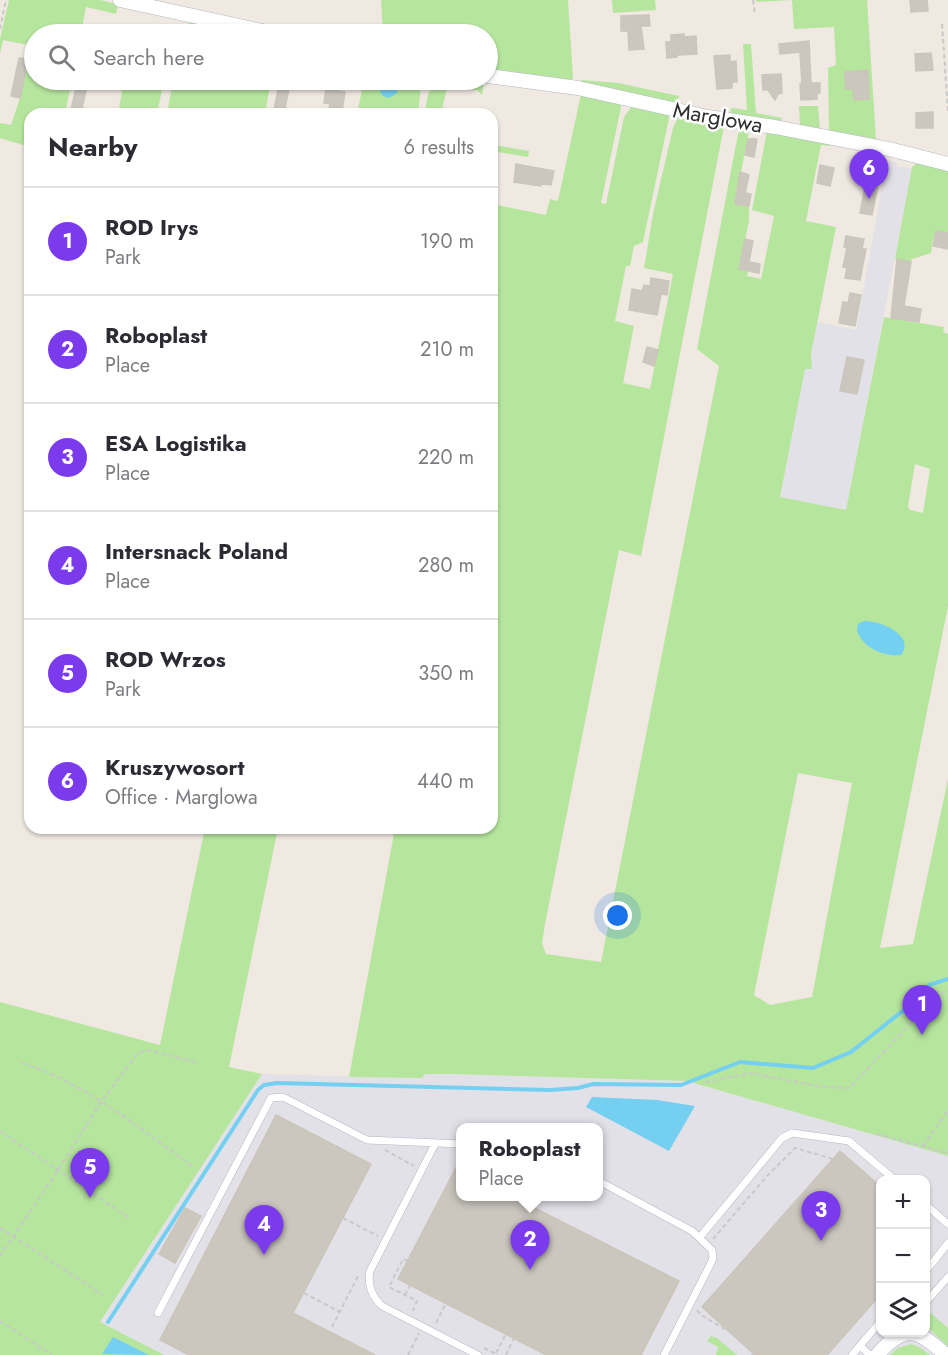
<!DOCTYPE html>
<html lang="en">
<head>
<meta charset="utf-8">
<style>
	body { margin:0; font-family:Jost,sans-serif; background:#f7f7f7; color:#2b2b33 }
	.controls { position:absolute; right:18px; bottom:18px; display:grid; overflow:hidden; border-radius:12px; box-shadow:0 2px 4px #0004 }
	.controls button { width:54px; height:54px; display:grid; place-items:center; padding:0; border:0; border-bottom:2px solid #e1e1e2; background:#fff; color:#2b2b33; font:30px sans-serif }
	.you { position:absolute; left:618px; top:916px; width:21px; height:21px; margin:-15px; border:4px solid #fff; border-radius:50%; background:#1a73e8; box-shadow:0 0 0 9px #1a73e833 }
	.badge { display:grid; place-items:center; width:39px; height:39px; border-radius:50%; background:#7c3aed; color:#fff; font-size:20px; font-weight:700 }
	.pin { position:absolute; translate:-50% -50px; filter:drop-shadow(0 2px 3px #0008) }
	.pin::after { content:''; position:absolute; top:32px; width:21px; height:18px; background:inherit; clip-path:polygon(0 0,100% 0,50% 100%) }
	.popup { position:absolute; left:456px; top:1123px; width:147px; height:78px; box-sizing:border-box; display:grid; place-content:center; border-radius:12px; background:#fff; filter:drop-shadow(0 2px 4px #0005); font-size:20px; white-space:nowrap; color:#7c7c81 }
	.popup b { font-size:22px; color:#2b2b33 }
	.popup::after { content:''; position:absolute; left:50%; top:100%; margin-left:-12px; border:12px solid transparent; border-top-color:#fff }
	.list { margin:0; padding:0; list-style:none }
	h2 { display:flex; justify-content:space-between; align-items:center; height:78px; margin:0; padding:0 24px; font-size:26px }
	h2 small { font-size:20px; font-weight:400; color:#7c7c81 }
	.list li { display:grid; grid-template-columns:39px 1fr auto; gap:18px; align-items:center; box-sizing:border-box; height:108px; padding:0 24px; border-top:2px solid #e1e1e2 }
	.list b { display:block; font-size:22px; white-space:nowrap }
	.list p { margin:0; font-size:20px; white-space:nowrap; color:#7c7c81 }
	.list em { font-size:20px; font-style:normal; color:#7c7c81 }
	.icon { flex:none; width:33px; height:33px; fill:none; stroke:currentColor; stroke-width:2; stroke-linecap:round; stroke-linejoin:round }
	.map { position:relative; flex:none; width:948px; height:1355px; overflow:hidden }
	.search { position:absolute; background:#fff; box-shadow:0 2px 4px #0004; left:24px; top:24px; width:474px; height:66px; display:flex; align-items:center; gap:15px; box-sizing:border-box; padding:0 21px; border-radius:33px; color:#7c7c81; font-size:22px }
	.panel { position:absolute; background:#fff; box-shadow:0 2px 4px #0004; left:24px; top:108px; width:474px; height:726px; border-radius:18px }
	.map>svg:first-child { display:block }
	.industrial { fill:#e3e1e8; fill-rule:evenodd }
	.green { fill:#b6e59e; fill-rule:evenodd }
	.water { fill:#75cff0 }
	.lines { fill:none; stroke-linecap:round; stroke-linejoin:round }
	.stream { stroke:#75cff0; stroke-width:4 }
	.building { fill:#cbc7bf; stroke:#cbc5ba; stroke-width:1.5 }
	.service-casing { stroke:#b4b7c1; stroke-width:8 }
	.minor-casing { stroke:#b4b7c1; stroke-width:15 }
	.path { stroke:#c9c9c9; stroke-width:2; stroke-dasharray:4.5 3; stroke-linecap:butt }
	.service { stroke:#fff; stroke-width:7 }
	.minor { stroke:#fff; stroke-width:14 }
	.labels { text-anchor:middle; dominant-baseline:central; stroke-width:5; stroke-linejoin:round; paint-order:stroke }
	.street-label { font-size:22px; fill:#2e2e2e; stroke:#fff }
</style>
</head>
<body>
<div class="map">
<svg width="948" height="1355" viewBox="0 0 948 1355">
	<rect width="100%" height="100%" fill="#efe9e1"/>
	<g class="industrial">
		<polygon points="887,160 896,162 897,166 912,169 846,511 780,497 805,368 812,369 811,354 817,322 856,330"/>
		<path d="M262,1074L422,1078L425,1074H451L687,1081L948,1156V1355H79ZM461,1128H599V1196H461ZM880,1180H926V1332H880Z"/>
	</g>
	<g class="green">
		<polygon points="9,0 100,0 118,4 116,14 86,7 81,34 34,34 34,80 72,80 65,114 30,114 30,147 0,138 0,123 11,125 20,98 28,59 31,59 33,46 3,40 0,53 0,39"/>
		<polygon points="381,0 568,0 573,78 569,81 488,72 488,34 383,34"/>
		<polygon points="612,0 655,0 656,10 613,13"/>
		<polygon points="756,0 867,0 876,140 829,131 828,68 836,65 834,27 794,29 792,0 757,2"/>
		<polygon points="192,22 254,34 181,34 184,26"/>
		<polygon points="743,44 751,44 756,113 782,118 780,123 730,116 731,108 747,110"/>
		<polygon points="124,80 164,80 157,114 118,114"/>
		<polygon points="173,80 271,80 265,114 167,114"/>
		<polygon points="364,80 418,80 421,86 418,114 357,114"/>
		<path d="M439,80H484L482,95L477,90L447,87L441,114H425C427,100 427,88 439,80Z"/>
		<polygon points="582,80 618,83 679,96 677,106 582,84"/>
		<path d="M581,94L620,102L621,107L601,203L606,204L624,117L632,106L668,114L669,118L643,242L634,246L630,266H626L615,321L634,326L623,383L650,389L673,274L644,268L653,214L673,128L677,119L681,117L724,126L641,556L619,550L545,924L542,943L546,954L601,962L719,366L697,349L739,129L749,131L735,203L749,206V221L739,269L748,271L747,276L761,279L774,216L752,210L767,131L831,143L830,146L821,145L806,221L836,227L811,354L812,369H805L780,497L846,510L884,317L944,327L943,332L948,334V606L880,948L913,944L948,779V1156L687,1081L451,1074H425L422,1078L349,1077L395,828H492V204L546,215L550,199L558,201ZM915,464L930,469L923,513L910,510L908,506ZM798,773L852,783L812,997L770,1005L754,995Z"/>
		<polygon points="799,106 818,106 820,129 800,126"/>
		<polygon points="493,145 529,151 528,157 492,151"/>
		<polygon points="917,163 948,170 948,233 933,239 931,253 912,259 911,262 895,259 912,167"/>
		<polygon points="205,828 278,828 229,1067 262,1074 100,1322 164,1355 0,1355 0,1002 160,1045"/>
		<polygon points="928,1311 948,1328 948,1346 928,1328"/>
		<polygon points="711,1336 717,1338 737,1355 716,1355 718,1347 707,1341"/>
		<polygon points="911,1344 919,1347 930,1355 890,1355 898,1348"/>
	</g>
	<g class="water">
		<polygon points="382,80 399,81 397,93 389,98 383,96 380,92"/>
		<path d="M864,621C879,620 916,635 901,655C884,657 862,648 857,630L858,624Z"/>
		<polygon points="592,1097 657,1100 695,1106 669,1151 586,1107"/>
		<polygon points="113,1337 149,1355 102,1354"/>
	</g>
	<g class="lines">
		<polyline class="stream" points="108,1322 258,1090 264,1085 277,1083 550,1090 578,1088 593,1084 681,1085 740,1062 813,1068 851,1052 915,1001 929,985 948,979"/>
	</g>
	<g class="building">
		<polygon points="910,0 927,0 928,11 911,12"/>
		<polygon points="649,15 650,26 641,26 644,49 629,50 628,31 621,31 621,16"/>
		<polygon points="684,34 684,37 696,36 697,54 677,55 677,57 667,58 666,42 671,42 671,35"/>
		<polygon points="809,41 811,83 820,83 820,93 817,93 817,99 801,100 800,84 802,84 800,52 780,54 779,44"/>
		<polygon points="931,53 933,70 916,71 915,54"/>
		<polygon points="730,55 730,62 736,61 737,82 732,82 732,88 717,89 714,56"/>
		<polygon points="19,58 28,59 20,98 11,96"/>
		<polygon points="868,70 869,99 854,100 853,89 846,89 845,72"/>
		<polygon points="781,74 782,93 778,94 775,100 768,90 763,90 762,75"/>
		<polygon points="280,81 290,83 284,114 273,114"/>
		<polygon points="76,88 86,90 81,114 70,114"/>
		<polygon points="326,89 345,92 342,111 329,109 330,104 324,103"/>
		<polygon points="933,112 933,128 916,128 916,113"/>
		<polygon points="748,139 757,139 754,157 745,155"/>
		<polygon points="516,164 554,171 551,185 542,184 541,186 514,182"/>
		<polygon points="820,165 834,168 830,186 817,183"/>
		<polygon points="740,172 749,175 745,193 751,194 749,206 735,204"/>
		<polygon points="866,183 878,185 872,215 860,213"/>
		<polygon points="936,231 948,233 948,249 933,246"/>
		<polygon points="846,236 864,239 862,249 866,249 860,280 845,278 847,268 843,267 847,247 844,247"/>
		<polygon points="745,239 753,241 749,262 760,264 759,273 739,269"/>
		<polygon points="897,259 911,262 904,306 921,309 919,322 891,318"/>
		<polygon points="651,278 669,281 667,295 661,294 657,315 629,310 632,289 642,291 644,285 650,286"/>
		<polygon points="850,293 861,295 855,326 839,323 843,302 848,303"/>
		<polygon points="647,347 658,350 654,366 643,362"/>
		<polygon points="847,357 864,360 857,394 840,391"/>
		<polygon points="276,1115 371,1164 293,1313 375,1355 189,1355 160,1340"/>
		<polygon points="840,1151 880,1186 880,1295 827,1355 755,1355 702,1307"/>
		<polygon points="461,1158 461,1197 513,1197 679,1281 641,1355 546,1355 398,1279"/>
		<polygon points="185,1208 201,1216 175,1263 159,1254"/>
	</g>
	<g class="lines">
		<defs>
			<g id="service">
				<path d="M435,1144L370,1271C367,1284 372,1297 382,1306L478,1355"/>
				<polyline points="599,1181 692,1231 712,1250 713,1258 711,1263 664,1355"/>
				<polyline points="926,1205 948,1224"/>
				<polyline points="700,1237 782,1138 792,1133 849,1141 895,1180"/>
				<polyline points="926,1271 948,1243"/>
				<polyline points="926,1302 948,1277"/>
				<polyline points="158,1313 271,1098 282,1097 287,1099 367,1140 461,1144"/>
				<polyline points="860,1346 870,1355"/>
				<polyline points="852,1355 880,1322"/>
			</g>
			<g id="minor">
				<polyline points="120,0 276,34"/>
				<polyline points="488,76 578,88 708,117 775,127 889,149 948,164"/>
				<path d="M877,1355C905,1323 917,1329 946,1355"/>
			</g>
		</defs>
		<use href="#service" class="service-casing"/>
		<use href="#minor" class="minor-casing"/>
		<g class="path">
			<polyline points="753,0 755,15"/>
			<polyline points="942,24 948,111"/>
			<polyline points="0,29 6,0"/>
			<path d="M22,1063C86,1083 141,1130 195,1168"/>
			<polyline points="705,1082 751,1073 822,1087 849,1088 935,998 948,990"/>
			<polyline points="0,1131 131,1219"/>
			<polyline points="877,1134 948,1153"/>
			<polyline points="923,1146 948,1110"/>
			<polyline points="385,1150 414,1166"/>
			<polyline points="343,1218 378,1236"/>
			<polyline points="0,1228 103,1295"/>
			<polyline points="713,1239 768,1175 795,1148 833,1159"/>
			<polyline points="0,1256 58,1170 101,1102 138,1053 148,1050 198,1063"/>
			<polyline points="408,1261 403,1259 389,1287 417,1301 413,1311"/>
			<polyline points="304,1293 340,1312"/>
			<polyline points="405,1295 410,1285"/>
			<polyline points="697,1310 701,1315 731,1333"/>
			<polyline points="0,1321 52,1355"/>
			<polyline points="436,1323 446,1303"/>
			<polyline points="332,1327 359,1274"/>
			<polyline points="484,1348 498,1355"/>
			<polyline points="496,1353 506,1334"/>
			<polyline points="752,1353 753,1355"/>
			<polyline points="408,1355 419,1333"/>
			<polyline points="506,1355 514,1338"/>
		</g>
		<use href="#service" class="service"/>
		<use href="#minor" class="minor"/>
	</g>
	<g class="labels">
		<g class="street-label">
			<text transform="translate(718 117) rotate(10)">Marglowa</text>
		</g>
	</g>
</svg>
<div class="controls">
<button>+</button>
<button>−</button>
<button><svg class="icon" aria-label="layers" viewBox="0 0 24 24"><path d="M12 4l9 5-9 5-9-5zM3 14l9 5 9-5"/></svg></button>
</div>
<div class="you"></div>
<div class="pin badge" style="left:922px;top:1035px">1</div>
<div class="pin badge" style="left:530px;top:1270px">2</div>
<div class="popup"><b>Roboplast</b>Place</div>
<div class="pin badge" style="left:821px;top:1241px">3</div>
<div class="pin badge" style="left:264px;top:1255px">4</div>
<div class="pin badge" style="left:90px;top:1198px">5</div>
<div class="pin badge" style="left:869px;top:199px">6</div>
<div class="search"><svg class="icon" aria-label="search" viewBox="0 0 24 24"><circle cx="10" cy="10" r="6"/><path d="M15 15l6 6"/></svg>Search here</div>
<section class="panel">
<h2>Nearby<small>6 results</small></h2>
<ul class="list">
<li><span class="badge">1</span><div><b>ROD Irys</b><p>Park</p></div><em>190 m</em></li>
<li><span class="badge">2</span><div><b>Roboplast</b><p>Place</p></div><em>210 m</em></li>
<li><span class="badge">3</span><div><b>ESA Logistika</b><p>Place</p></div><em>220 m</em></li>
<li><span class="badge">4</span><div><b>Intersnack Poland</b><p>Place</p></div><em>280 m</em></li>
<li><span class="badge">5</span><div><b>ROD Wrzos</b><p>Park</p></div><em>350 m</em></li>
<li><span class="badge">6</span><div><b>Kruszywosort</b><p>Office · Marglowa</p></div><em>440 m</em></li>
</ul>
</section>
</div>
</body>
</html>
